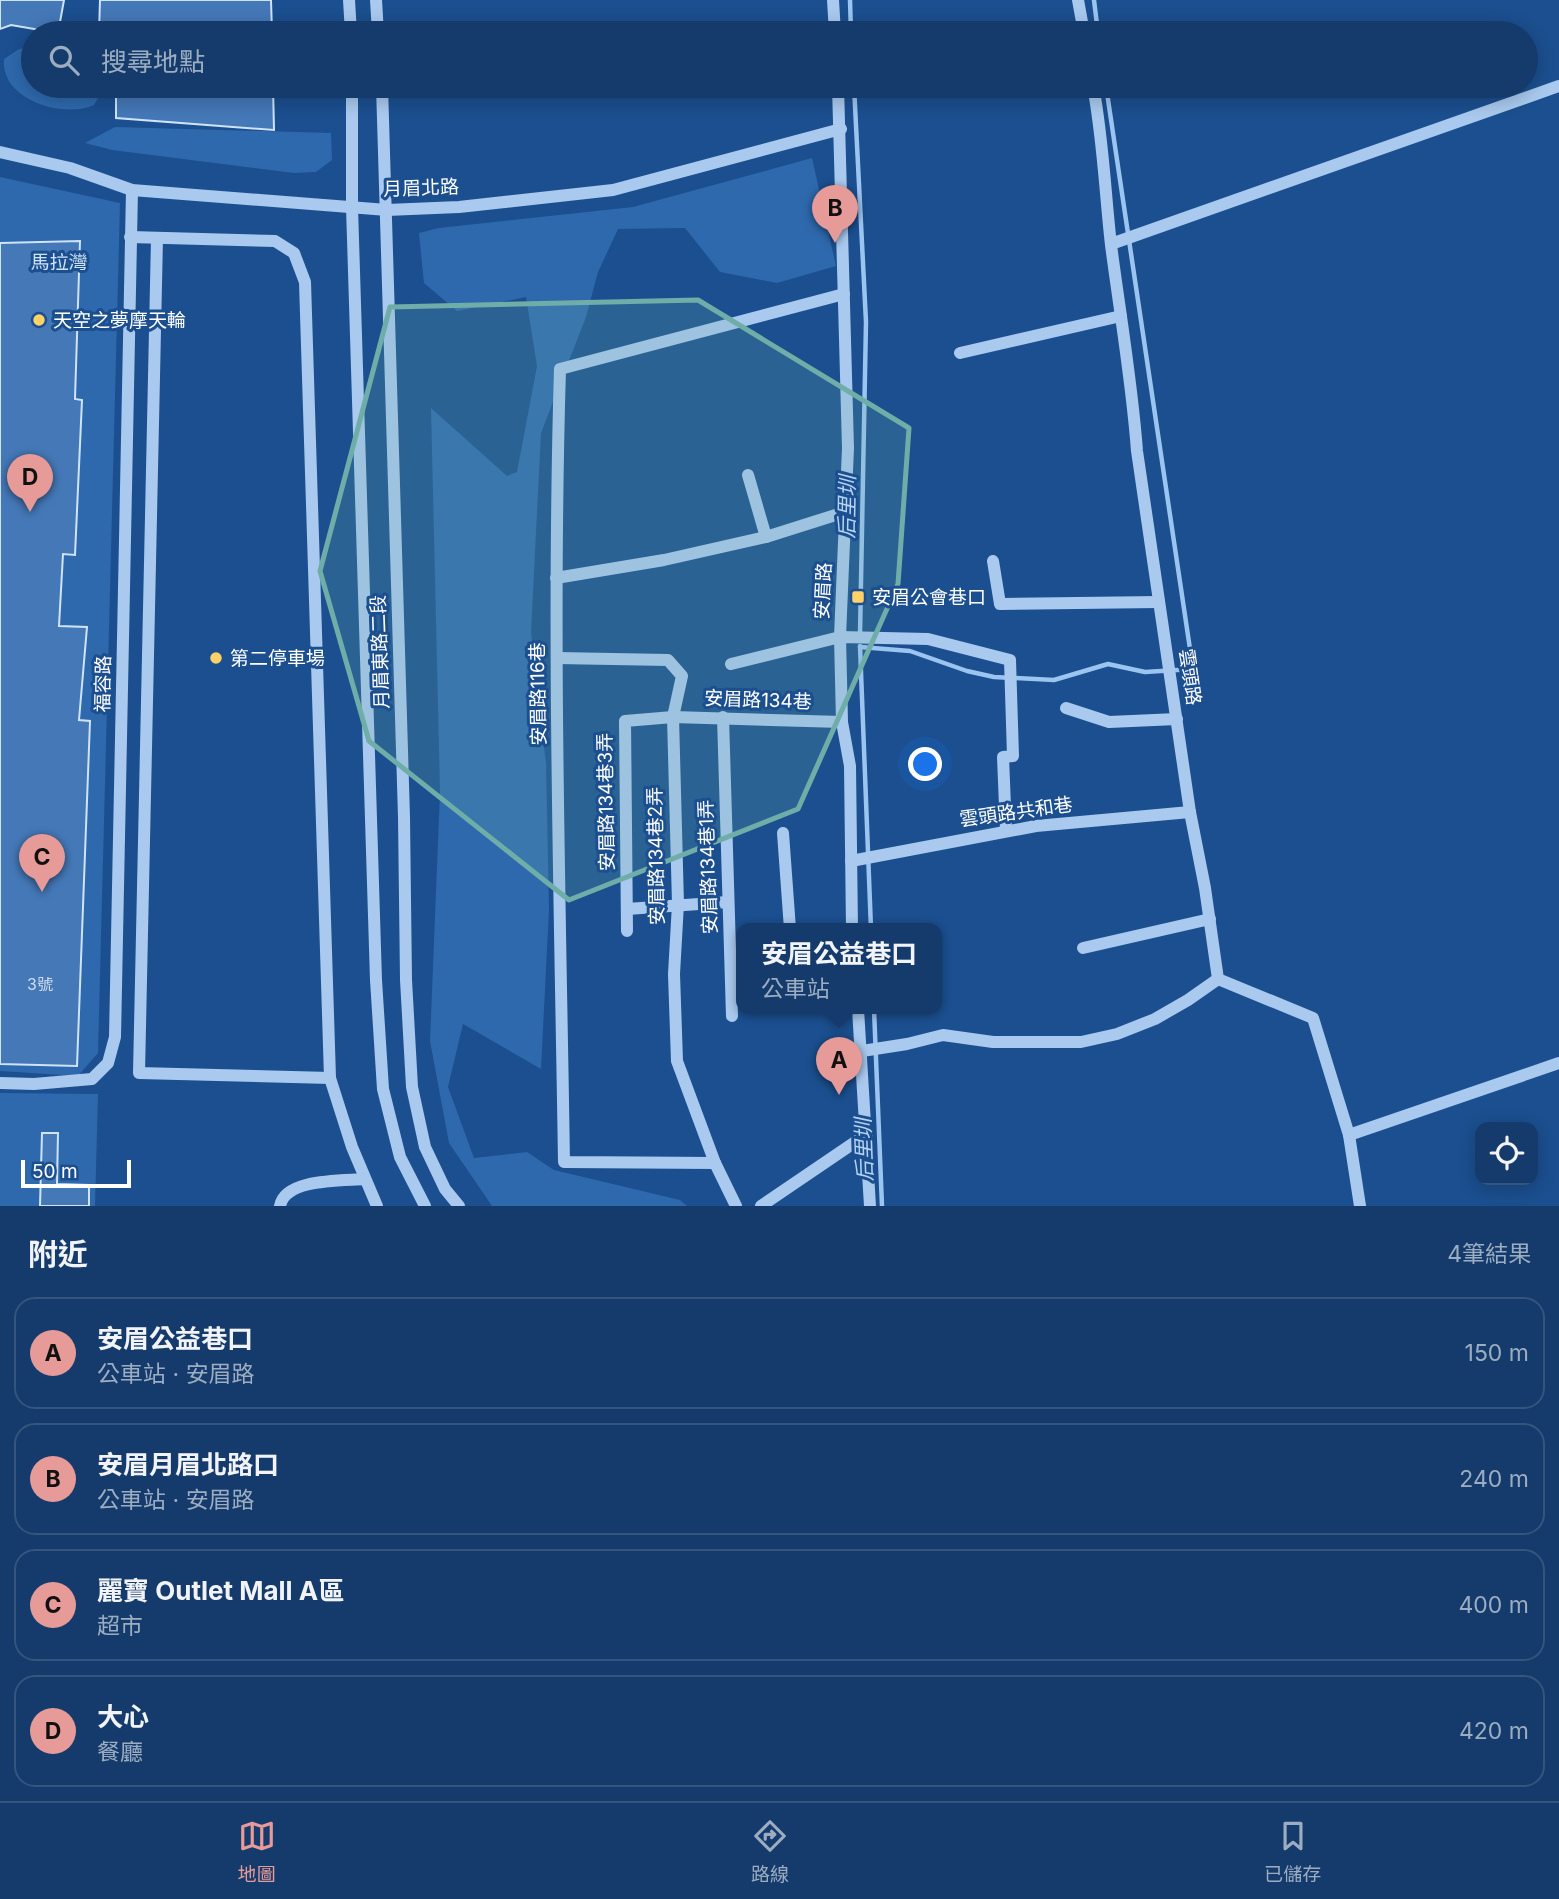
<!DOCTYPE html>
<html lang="zh-TW">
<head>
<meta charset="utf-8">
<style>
	body { margin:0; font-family:Inter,"Noto Sans TC",sans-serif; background:#214673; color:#f1f3f6 }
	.controls { position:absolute; right:21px; bottom:21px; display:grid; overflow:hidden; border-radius:14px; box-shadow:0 4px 18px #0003 }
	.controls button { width:63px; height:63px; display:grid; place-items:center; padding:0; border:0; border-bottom:2px solid #33557e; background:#143b6b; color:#f1f3f6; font:35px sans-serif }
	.scale { position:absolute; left:21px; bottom:18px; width:110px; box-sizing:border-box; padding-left:7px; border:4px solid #fff; border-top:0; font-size:19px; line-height:24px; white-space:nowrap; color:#fff; -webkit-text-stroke:5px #1b4f8f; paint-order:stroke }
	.you { position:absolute; left:926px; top:765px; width:24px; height:24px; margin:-18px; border:5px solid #fff; border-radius:50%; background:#1a73e8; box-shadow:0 0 0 10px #1a73e833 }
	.badge { display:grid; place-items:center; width:46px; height:46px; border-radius:50%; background:#e69b98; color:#111; font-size:23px; font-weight:700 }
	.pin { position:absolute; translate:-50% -58px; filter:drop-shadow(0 2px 4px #0008) }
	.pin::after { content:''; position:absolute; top:37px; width:24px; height:21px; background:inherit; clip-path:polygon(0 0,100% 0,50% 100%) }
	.popup { position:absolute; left:736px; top:923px; width:206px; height:91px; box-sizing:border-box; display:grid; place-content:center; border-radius:14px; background:#143b6b; filter:drop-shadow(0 2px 5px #0005); font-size:23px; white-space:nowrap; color:#9dadc1 }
	.popup b { font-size:26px; color:#f1f3f6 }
	.popup::after { content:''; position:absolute; left:50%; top:100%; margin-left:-14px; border:14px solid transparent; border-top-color:#143b6b }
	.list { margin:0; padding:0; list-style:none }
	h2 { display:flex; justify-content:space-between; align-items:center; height:91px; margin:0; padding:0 28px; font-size:30px }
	h2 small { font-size:23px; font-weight:400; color:#9dadc1 }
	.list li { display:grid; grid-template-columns:46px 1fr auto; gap:21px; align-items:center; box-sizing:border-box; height:112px; margin:0 14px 14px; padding:0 14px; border:2px solid #33557e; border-radius:21px }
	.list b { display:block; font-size:26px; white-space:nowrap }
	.list p { margin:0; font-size:23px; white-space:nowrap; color:#9dadc1 }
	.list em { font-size:23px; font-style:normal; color:#9dadc1 }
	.icon { flex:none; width:38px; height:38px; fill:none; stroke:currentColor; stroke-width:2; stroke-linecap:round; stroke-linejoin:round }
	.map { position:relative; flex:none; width:1559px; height:1206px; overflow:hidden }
	.search { position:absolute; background:#143b6b; box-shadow:0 4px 18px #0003; left:21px; right:21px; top:21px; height:77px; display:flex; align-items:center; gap:18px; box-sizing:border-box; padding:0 24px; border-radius:38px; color:#9dadc1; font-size:26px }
	.sheet { height:595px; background:#143b6b }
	nav { display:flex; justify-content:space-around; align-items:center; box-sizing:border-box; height:98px; border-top:2px solid #33557e; background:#143b6b; font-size:19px; color:#9dadc1 }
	nav a { display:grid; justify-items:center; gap:4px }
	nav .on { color:#e69b98 }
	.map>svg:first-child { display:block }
	.green { fill:#2e69ad }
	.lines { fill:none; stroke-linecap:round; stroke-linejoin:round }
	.stream { stroke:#9cc4f0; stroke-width:4.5 }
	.building { fill:#4478b7; stroke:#cfe3fa; stroke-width:2 }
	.minor { stroke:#a9c9ee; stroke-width:12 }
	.marked { fill:#6fada8; fill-opacity:0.2; stroke:#6fada8; stroke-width:5; stroke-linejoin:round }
	.poi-dot { fill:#ffd166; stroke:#1b4f8f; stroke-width:2.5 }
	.labels { text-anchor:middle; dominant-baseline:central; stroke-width:6; stroke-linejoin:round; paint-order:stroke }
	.number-label { font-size:16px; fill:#d0dded }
	.street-label { font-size:19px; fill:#fff; stroke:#1b4f8f }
	.park-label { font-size:19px; fill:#cfe3fa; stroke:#1b4f8f }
	.poi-label { font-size:19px; fill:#fff; stroke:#1b4f8f; text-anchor:start }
	.water-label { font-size:21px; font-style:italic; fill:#b5d3f5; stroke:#1b4f8f }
</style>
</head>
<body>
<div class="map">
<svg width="1559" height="1206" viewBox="0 0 1559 1206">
	<rect width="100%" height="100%" fill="#1b4f8f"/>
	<g class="green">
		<path d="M33,47V86H95L98,98L94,105C64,119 0,100 4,59L19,49Z"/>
		<polygon points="115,127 331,133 332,160 316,172 294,173 112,150 85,143"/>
		<polygon points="812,158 836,266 777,283 720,272 685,228 618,229 598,272 586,317 541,433 531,632 546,764 549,910 541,1069 463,1024 448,1087 474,1158 527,1152 554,1170 680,1200 687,1206 492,1206 449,1143 430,1041 440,792 431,408 507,476 517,472 537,366 526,297 457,311 424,283 419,233 439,228 633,207"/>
		<polygon points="0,177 120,203 98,1053 78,1076 0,1071"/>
		<polygon points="0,1093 98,1094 95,1206 0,1206"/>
	</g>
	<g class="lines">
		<g class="stream">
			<polyline points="850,0 851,33"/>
			<polyline points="1094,0 1098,33"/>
			<polyline points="854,86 866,322 860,634"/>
			<polyline points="860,646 871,929"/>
			<polyline points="860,647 910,651 967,671 994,677 1054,680 1108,664 1145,672 1193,669 1106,86"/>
			<polyline points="874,1009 882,1206"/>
		</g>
	</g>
	<g class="building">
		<polygon points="0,0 64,0 58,33 11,25 0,29"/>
		<polygon points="100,0 271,0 272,33 99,33"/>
		<polygon points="116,86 273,86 274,130 116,118"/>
		<polygon points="80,241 75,399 82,400 75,555 63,554 59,626 87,627 79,720 90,721 77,1066 0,1064 0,243"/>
		<polygon points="42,1133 58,1133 57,1184 89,1185 89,1206 40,1206"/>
	</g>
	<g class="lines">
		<g class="minor">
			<polyline points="349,0 351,33"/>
			<polyline points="376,0 378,33"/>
			<polyline points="833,0 835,33"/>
			<polyline points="1078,0 1084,33"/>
			<polyline points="352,86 352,207 376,980 383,1089 400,1157 425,1206"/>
			<polyline points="382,86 404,817 406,980 412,1087 425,1147 445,1189 459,1206"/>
			<polyline points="838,86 848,448 840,637 842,722 850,766 852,929"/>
			<path d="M1093,86C1103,138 1105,192 1111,245C1120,314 1132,382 1137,451L1190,812L1205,888L1218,979L1313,1018L1349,1135L1360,1206"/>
			<polyline points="0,152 70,168 132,190 387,210 459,207 613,190 841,129"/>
			<polyline points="130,237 275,241 294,253 305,282 330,1078 352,1147 377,1206"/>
			<polyline points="157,238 139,1073 330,1078"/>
			<polyline points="1111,244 1559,86"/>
			<polyline points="960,353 1121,316"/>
			<polyline points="748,475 766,537"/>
			<polyline points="993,561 1000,604 1159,602"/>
			<polyline points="556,578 664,560 766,537 845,512"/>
			<polyline points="557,658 668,660 682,676 673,717 678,904 674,974 677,1061 715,1163 736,1206"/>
			<polyline points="731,664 840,637 928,639 1010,660 1013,756 1003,757 1006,831"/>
			<polyline points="1066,708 1109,722 1177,719"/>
			<polyline points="723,717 732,1016"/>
			<polyline points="783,833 790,929"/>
			<polyline points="851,861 1036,826 1190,812"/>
			<polyline points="627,909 728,902"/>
			<polyline points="627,931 625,721 673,717 842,722"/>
			<polyline points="1083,948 1210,919"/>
			<polyline points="858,1009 870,1206"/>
			<polyline points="862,1051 907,1044 943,1035 993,1042 1081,1042 1117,1034 1155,1019 1188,1000 1218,979"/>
			<polyline points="0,1083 34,1084 92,1079 108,1063 115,1037 132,190"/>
			<polyline points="1349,1135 1559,1063"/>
			<path d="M715,1163L564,1162C560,898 552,634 560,369L844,294"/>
			<path d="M280,1206C285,1178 343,1181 365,1179"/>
			<polyline points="761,1206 867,1134"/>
		</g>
	</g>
	<path class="marked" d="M698,300L909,428L898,584L798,809L569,900L369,741L320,571L390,307Z"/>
	<g class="poi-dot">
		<circle cx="39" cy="320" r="7"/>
		<rect x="851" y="590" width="14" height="14" rx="3.5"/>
		<circle cx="216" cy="658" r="7"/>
	</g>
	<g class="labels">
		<g class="number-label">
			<text x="40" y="984">3號</text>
		</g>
		<g class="street-label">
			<text transform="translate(421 188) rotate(-2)">月眉北路</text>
			<text transform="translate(823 591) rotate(-87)">安眉路</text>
			<text transform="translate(380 652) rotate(-92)">月眉東路二段</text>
			<text transform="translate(1190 677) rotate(82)">雲頭路</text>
			<text transform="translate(103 684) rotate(-89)">福容路</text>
			<text transform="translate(538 694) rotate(-91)">安眉路116巷</text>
			<text transform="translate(758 700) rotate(2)">安眉路134巷</text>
			<text transform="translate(606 802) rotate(-91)">安眉路134巷3弄</text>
			<text transform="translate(1016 812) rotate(-8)">雲頭路共和巷</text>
			<text transform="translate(656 856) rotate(-91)">安眉路134巷2弄</text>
			<text transform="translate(708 867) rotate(-92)">安眉路134巷1弄</text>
		</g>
		<g class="park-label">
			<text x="59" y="262">馬拉灣</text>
		</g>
		<g class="poi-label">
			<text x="53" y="320">天空之夢摩天輪</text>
			<text x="872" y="597">安眉公會巷口</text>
			<text x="230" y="658">第二停車場</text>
		</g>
		<g class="water-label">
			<text transform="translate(847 507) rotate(-89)">后里圳</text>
			<text transform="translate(864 1150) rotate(-92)">后里圳</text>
		</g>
	</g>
</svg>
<div class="controls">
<button><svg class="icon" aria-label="locate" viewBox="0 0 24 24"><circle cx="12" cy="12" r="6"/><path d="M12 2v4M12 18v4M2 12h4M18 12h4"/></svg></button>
</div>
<div class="scale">50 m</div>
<div class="you"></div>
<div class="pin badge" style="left:839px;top:1095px">A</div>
<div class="popup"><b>安眉公益巷口</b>公車站</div>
<div class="pin badge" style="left:835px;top:243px">B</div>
<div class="pin badge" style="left:42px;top:892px">C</div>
<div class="pin badge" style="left:30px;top:512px">D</div>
<div class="search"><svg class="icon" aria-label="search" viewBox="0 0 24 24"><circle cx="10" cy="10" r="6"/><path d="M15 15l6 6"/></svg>搜尋地點</div>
</div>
<section class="sheet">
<h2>附近<small>4筆結果</small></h2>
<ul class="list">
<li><span class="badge">A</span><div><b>安眉公益巷口</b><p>公車站 · 安眉路</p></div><em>150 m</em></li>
<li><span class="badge">B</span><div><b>安眉月眉北路口</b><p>公車站 · 安眉路</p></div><em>240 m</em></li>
<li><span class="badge">C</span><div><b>麗寶 Outlet Mall A區</b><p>超市</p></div><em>400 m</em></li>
<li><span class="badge">D</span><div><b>大心</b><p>餐廳</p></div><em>420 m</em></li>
</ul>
</section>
<nav>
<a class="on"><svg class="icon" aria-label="map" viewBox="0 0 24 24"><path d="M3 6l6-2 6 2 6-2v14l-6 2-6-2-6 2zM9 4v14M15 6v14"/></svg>地圖</a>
<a><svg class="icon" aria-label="directions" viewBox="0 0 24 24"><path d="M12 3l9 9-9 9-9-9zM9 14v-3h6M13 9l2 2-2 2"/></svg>路線</a>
<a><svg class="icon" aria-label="saved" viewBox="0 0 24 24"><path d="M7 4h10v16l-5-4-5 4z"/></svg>已儲存</a>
</nav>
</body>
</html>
